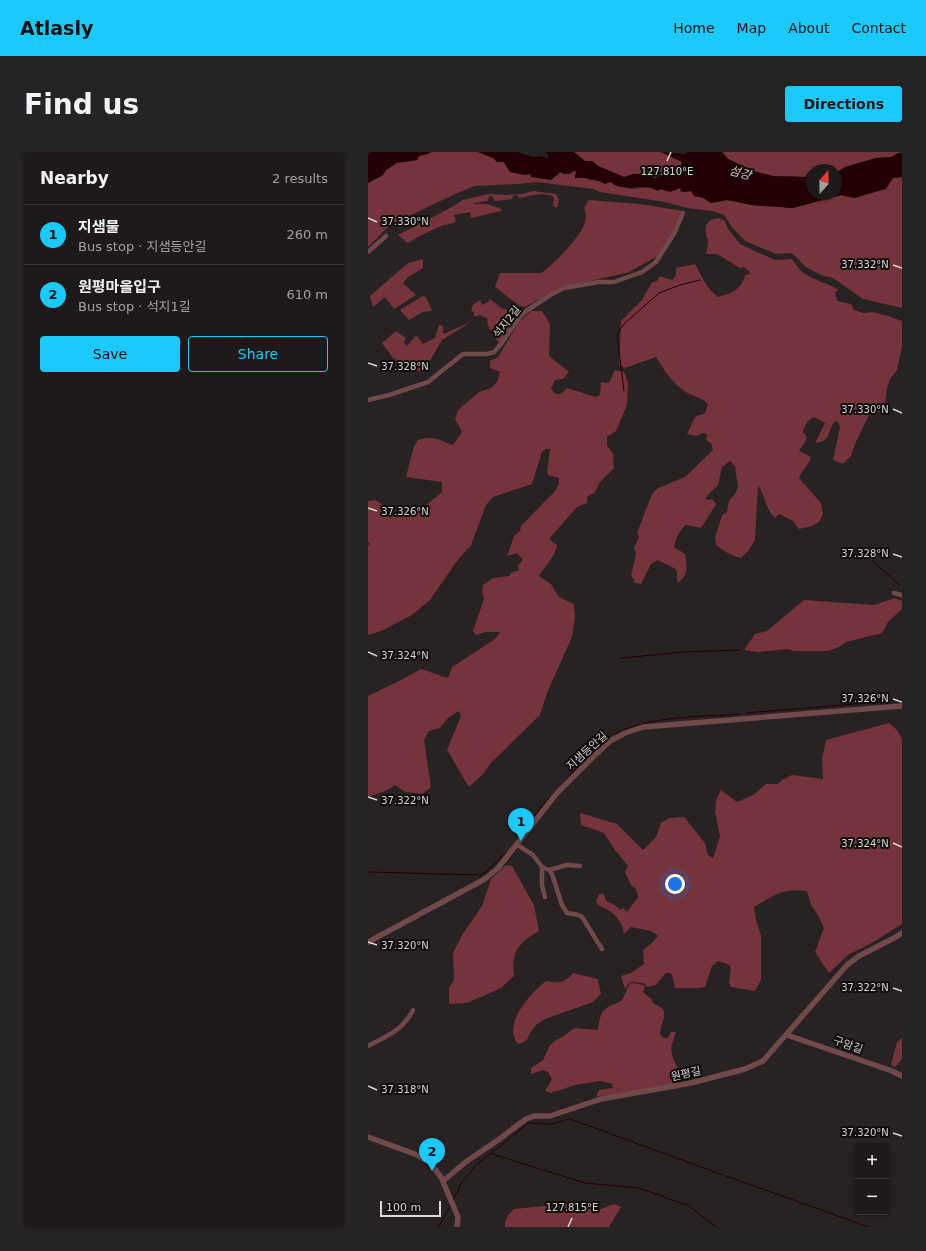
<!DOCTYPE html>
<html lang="en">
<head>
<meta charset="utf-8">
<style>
	body { margin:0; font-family:"DejaVu Sans","Noto Sans KR",sans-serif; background:#262323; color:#f1f3f6 }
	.controls { position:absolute; right:12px; bottom:12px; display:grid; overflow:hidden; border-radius:4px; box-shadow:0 1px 3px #0004 }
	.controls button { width:36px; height:36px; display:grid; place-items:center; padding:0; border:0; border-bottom:1px solid #3c3839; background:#1e1a1a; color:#f1f3f6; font:20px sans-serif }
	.compass { position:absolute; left:438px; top:12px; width:36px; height:36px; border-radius:50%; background:#1e1a1a; box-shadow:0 1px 3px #0004; rotate:20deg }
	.scale { position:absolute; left:12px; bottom:10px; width:61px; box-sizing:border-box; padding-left:4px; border:2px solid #dbd7d7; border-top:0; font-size:11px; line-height:14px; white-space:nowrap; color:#dbd7d7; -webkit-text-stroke:3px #0f0c0c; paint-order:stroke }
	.you { position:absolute; left:307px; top:732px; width:14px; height:14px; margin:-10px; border:3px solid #fff; border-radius:50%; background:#1a73e8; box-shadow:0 0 0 6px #1a73e833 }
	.badge { display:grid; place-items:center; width:26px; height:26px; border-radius:50%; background:#1acafc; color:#111; font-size:13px; font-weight:700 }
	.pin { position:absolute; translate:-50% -33px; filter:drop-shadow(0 1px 2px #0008) }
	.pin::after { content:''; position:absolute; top:21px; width:14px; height:12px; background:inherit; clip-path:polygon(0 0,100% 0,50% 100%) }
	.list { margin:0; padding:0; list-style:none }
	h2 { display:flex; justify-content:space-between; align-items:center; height:52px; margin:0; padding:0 16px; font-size:17px }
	h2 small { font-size:13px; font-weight:400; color:#a1a1a2 }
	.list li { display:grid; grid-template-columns:26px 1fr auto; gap:12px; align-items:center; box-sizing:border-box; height:60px; padding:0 16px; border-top:1px solid #3c3839 }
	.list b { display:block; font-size:15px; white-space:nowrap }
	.list p { margin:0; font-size:13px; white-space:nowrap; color:#a1a1a2 }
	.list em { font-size:13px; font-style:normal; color:#a1a1a2 }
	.actions { display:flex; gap:8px; padding:12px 16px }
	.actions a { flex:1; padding:9px 0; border:1px solid #1acafc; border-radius:4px; text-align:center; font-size:14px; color:#1acafc }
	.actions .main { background:#1acafc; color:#111 }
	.map { position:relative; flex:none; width:534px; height:1075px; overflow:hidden; border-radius:4px }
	header { display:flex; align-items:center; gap:24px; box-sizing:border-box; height:56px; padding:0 20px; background:#1acafc; color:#111 }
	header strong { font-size:19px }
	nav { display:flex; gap:22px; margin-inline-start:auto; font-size:14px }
	.intro { display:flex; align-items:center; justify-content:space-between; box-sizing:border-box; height:96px; padding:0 24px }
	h1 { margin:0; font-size:28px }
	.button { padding:10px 18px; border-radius:4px; background:#1acafc; color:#111; font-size:14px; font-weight:700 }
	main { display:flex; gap:24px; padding:0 24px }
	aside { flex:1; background:#1e1a1a; border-radius:4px; box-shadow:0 1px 3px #0004 }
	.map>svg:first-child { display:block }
	.green { fill:#75333b }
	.water { fill:#230004 }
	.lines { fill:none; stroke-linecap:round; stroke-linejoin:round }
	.stream { stroke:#230004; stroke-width:1 }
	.minor { stroke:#70494b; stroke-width:4.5 }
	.tertiary { stroke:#70494b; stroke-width:5.5 }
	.ticks { fill:none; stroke:#dbd7d7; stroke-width:1.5 }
	.labels { text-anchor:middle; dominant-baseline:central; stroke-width:4; stroke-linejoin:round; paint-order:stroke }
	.street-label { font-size:11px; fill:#dbd7d7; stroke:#0f0c0c }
	.water-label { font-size:12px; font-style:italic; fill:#f0bdc0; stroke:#0f0c0c }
	.ticks-label { font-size:10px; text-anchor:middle; fill:#dbd7d7; stroke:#0f0c0c; stroke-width:4; stroke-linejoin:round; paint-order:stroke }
</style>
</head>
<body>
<header>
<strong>Atlasly</strong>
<nav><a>Home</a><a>Map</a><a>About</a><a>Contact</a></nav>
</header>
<div class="intro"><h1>Find us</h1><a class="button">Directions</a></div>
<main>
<aside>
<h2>Nearby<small>2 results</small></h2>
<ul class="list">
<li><span class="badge">1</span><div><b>지샘물</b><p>Bus stop · 지샘등안길</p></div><em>260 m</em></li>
<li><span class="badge">2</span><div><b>원평마을입구</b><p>Bus stop · 석지1길</p></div><em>610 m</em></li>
</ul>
<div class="actions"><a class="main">Save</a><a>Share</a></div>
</aside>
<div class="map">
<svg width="534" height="1075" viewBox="0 0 534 1075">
	<rect width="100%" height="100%" fill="#282222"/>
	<g class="green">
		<path d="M63,0H110L136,10L139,16L156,23L162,22L178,27L189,24L192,20L206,19H208L207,26H219L222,28L243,30L246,33L264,37L280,35L293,37L298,39L308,38L312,36H314L312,39L317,40L323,39C330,45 336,46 343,51L359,48L384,53L425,56L473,43L487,46L525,26L534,25V156L495,147L465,126L453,123L438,115L424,101L408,102L377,89L364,75L356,63L344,59L319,56L297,50L232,40L226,37L168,30L150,32L107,34L89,41L22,73L0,95V31L15,23L18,18L28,11L49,8L50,4C54,2 60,3 63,0Z"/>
		<polygon points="206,0 293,0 314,10 313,15 287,26 275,22 266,22 256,25 230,14 224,9 217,9"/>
		<polygon points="354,0 534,0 534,1 530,1 523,5 508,6 477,15 468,21 468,18 443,18 437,25 405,24 385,19 360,7"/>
		<path d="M165,39L188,42L191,48L189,56L185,54L186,45C177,39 161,44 151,46L149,43L144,44L145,47L127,49L124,44H121L120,49L106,51V52H120L133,57V59L103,66L102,60L86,63L88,69C85,72 80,72 76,73C64,78 51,84 40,91L30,83L84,55L95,48L121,42L137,43L155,42Z"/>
		<path d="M221,48L272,52L315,59L307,76L290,104L259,121L193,135L157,155L152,154L127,135L132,121H173C185,113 208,89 214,77C218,71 219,63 216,56Z"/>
		<path d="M350,66L357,69L360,77L372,92L407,108L424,107C427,111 430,116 434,120C445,128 459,131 471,138L467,140L469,149L483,152L486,158L495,161L505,160L520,164L534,169V195L529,218L522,227L519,236L516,259L502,261L487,292L483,304L475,312L465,308L472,275L471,272L469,269L466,270C459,281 463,289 447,291L457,271L446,265C439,268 437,273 435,280L439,285L437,290L431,299L443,305C441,313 434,318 431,326L453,351L455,362L451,370L444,374L431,377L425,369L411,362L407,366C398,358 397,344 390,333L387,388L381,398L373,406C363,404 356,399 348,393L347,386L354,363L359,360L361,349L367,342L370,335L367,314L362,309L354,315L350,333L338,345L339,348L344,347L348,352L333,376L318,373C311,378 308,387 306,395L317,402C319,414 321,424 309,431V419C303,413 297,412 290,408L283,412L273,432L266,431V427L263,424L268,402L266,396L271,385L269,381L284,342L290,336L317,325L345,298L343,291L338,288L339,282L335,281L328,284L319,282L327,265L337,261L340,252C334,245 325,245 318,240C304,231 296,218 288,205L257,216L251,213L253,169L274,148L284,130H288L292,124L304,128L308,124V116L327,112C334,124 338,136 350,145C363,142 374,137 377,123L382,122L381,119L376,115L372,116L349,102H338C339,97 340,92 340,88C339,84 338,86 338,82C336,72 341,67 350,66Z"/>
		<polygon points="55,107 55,116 39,126 35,131 48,143 26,157 17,145 5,155 2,144 40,111"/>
		<polygon points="55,144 58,145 64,159 55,160 41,168 32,158"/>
		<path d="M122,147L133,156L147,160C149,171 137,183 131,191L120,174L119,166L111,163L106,165V160L103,159L105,153L112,148L114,153L120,150Z"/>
		<path d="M163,159H174L182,172L181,204L201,220L195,227L187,228L183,237L188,242H193L199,236L228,245L232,243L233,230L241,231L247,218L256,220L260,231L259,253L248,279L239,285V293L245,302L246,316L232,330L226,342H223L219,345V351L209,355L181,387L189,393C188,404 176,415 171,424L183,432L191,445L206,452L207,465L204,485L179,541L172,563L123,611L115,622L101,635L79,598L93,564L91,559L81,565L72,576L61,579L56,588L63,635L54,642L37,640L27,633L17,639L0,645V544L35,527L53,517L80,526L84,515L127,487L132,480H117L108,483L105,479L116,447L114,439L115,433L125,426L141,424L143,421L151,418L150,413L155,408L149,401L139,404L146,384L152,379L153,374L188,338L191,331V326L180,323L179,320L182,297H178L174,300L164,332L125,345L118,353L103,393L89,409L62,448L44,463L13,479L0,483V394L2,391L0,390V349L7,348L27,361H45L56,355L74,340V330L38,325L46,294L50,288C66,283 71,288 85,293L94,280L87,267L90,258L111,240L123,236L129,230L132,220L122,216V209L130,205L151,170Z"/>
		<polygon points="103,170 74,188 55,221 25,206 14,191 28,179 38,186 36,191 39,194 48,183 55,192 67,186 71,173 75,174 75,182"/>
		<polygon points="527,446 534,449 534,457 520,470 514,481 478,490 471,495 460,499 426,499 420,497 389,500 376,498 387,482 399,479 436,448 506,453"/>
		<path d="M521,571L529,578L534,587V772L502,792L480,803L461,821L447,800L456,776L450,763L443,753L439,739C414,736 407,743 386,755L388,768L393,783V828L387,839L363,835L361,831L363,815L359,812L350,809L344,814L337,835C327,837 317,836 307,836L305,827L303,821H298L288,833L280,835L275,831L262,830L257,837L253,824L263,821L276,812L275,798L284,791L290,784L283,779L263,775L256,782C254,770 249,763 238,757C233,755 231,754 228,750L231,742H236L238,749L247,753L252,758L255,756L259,760L270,745L268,737L263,733L257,720L260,714L247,698L236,681L213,673L212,661L249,672L275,698L288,685L293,671L301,666L316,665L337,691L340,703L345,706L352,684L347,660L348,648L353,638L369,650L385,643L398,632H410L414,628L424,623L455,627L454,607L458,588Z"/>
		<path d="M138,713L144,714L166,753L171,779C150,791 143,800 146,824L133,836L99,851L81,852V836L86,828L85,801L94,783L114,754L123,727Z"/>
		<path d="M205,821L230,827L233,842L225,850L177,867L168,873L162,881L159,888L152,892L149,891C135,870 163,841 178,829C192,831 195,832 205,821Z"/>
		<path d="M263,831L272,832L277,834L275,840L284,848L285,851L295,857C299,865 292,873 292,882L295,886H300L303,880H308C302,898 301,898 309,915L305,921L309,932L228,945L231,938L245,936L244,932L232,929L207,933L183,941L177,939L184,927L180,920L175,918L163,922V916L175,908L182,893L188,888L196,884L206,876L230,878C231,870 232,859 240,855C244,852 250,852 254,848C257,845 258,836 263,831Z"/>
		<polygon points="534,886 534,907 527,915 523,913 529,890"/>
		<path d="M206,1051L228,1059L246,1052L253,1055L241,1075H137C136,1068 141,1062 146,1057Z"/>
	</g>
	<g class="water">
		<polygon points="0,0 63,0 59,2 51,4 49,8 28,11 26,13 18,18 15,23 0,31"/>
		<path d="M110,0H150L165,5L172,4L179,6L181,5L178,0H206L217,9H224L230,14L256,25L266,22H275L287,26L313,15L314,10L293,0C302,0 309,2 318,2L319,0H354L360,7L385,19L405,24L437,25L443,18H445H444V42H468V21L477,15L508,6L523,5L530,1H534V25L525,26L518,37L486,46L473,43L425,56L384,53L359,48L343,51L336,46L326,44L323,39L317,40L312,39L313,37L312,36L302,40L293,37L289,39C277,29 256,42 243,30L237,32C228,27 216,25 207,26L208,19H206L201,22H196L192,20L183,28L163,25L162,22L156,23L142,20L136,10H129L125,6Z"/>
	</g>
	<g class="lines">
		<g class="stream">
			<polyline points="256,239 249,183 251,179 256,172 291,141 312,133 332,128"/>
			<polyline points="505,409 531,433"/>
			<polyline points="253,506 316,500 371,498"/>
			<polyline points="378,561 534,548"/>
			<path d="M247,582C285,563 331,565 372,562"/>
			<polyline points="142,697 178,649 221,603 238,587 242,584"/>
			<polyline points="0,720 112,723 118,720 137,702"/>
			<polyline points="124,1002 217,1031 271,1036 321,1054 348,1075"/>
			<polyline points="358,1024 501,1075"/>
			<polyline points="85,1048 94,1030 108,1013 140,988 160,971 183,972 202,967 355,1023"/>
			<polyline points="71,1075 83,1052"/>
		</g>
		<g class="minor">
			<polyline points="0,100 18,84"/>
			<polyline points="0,248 21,243 60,230 95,202 119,202 126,200 133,192 151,166 158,159 184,142 196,136 230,130 246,130 274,120 288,110 307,80 315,61"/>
			<polyline points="526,441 534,443"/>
			<polyline points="148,692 165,703 174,715 181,718 184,722 194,753 199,761 210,763 214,765 234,797"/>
			<polyline points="174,715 174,733 177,745"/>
			<polyline points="181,718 199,713 212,714"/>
			<path d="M0,894C19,884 35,878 45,858"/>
			<polyline points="62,1011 65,1001"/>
		</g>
		<g class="tertiary">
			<polyline points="0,790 117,727 130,716 189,641 221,609 242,589 257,581 275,575 534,554"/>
			<polyline points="419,883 524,919 534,924"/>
			<polyline points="0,985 47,1002 62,1011 73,1025 90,1065 89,1075"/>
			<polyline points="75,1029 99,1009 130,988 158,967 166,964 182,964 233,947 323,931 377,917 395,909 479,813 491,804 528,785 534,781"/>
		</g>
	</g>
	<path class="ticks" d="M299,9L303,0M0,66L9,70M525,113L534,116M0,211L9,214M525,257L534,261M0,356L9,359M525,402L534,405M0,500L9,504M525,547L534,550M0,645L9,648M525,691L534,695M0,790L9,793M525,836L534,839M0,934L9,938M525,981L534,984M200,1075L204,1066"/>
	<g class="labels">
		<g class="street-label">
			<text transform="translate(139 170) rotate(-52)">석지2길</text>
			<text transform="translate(219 599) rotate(-42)">지샘등안길</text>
			<text transform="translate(480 893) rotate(19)">구암길</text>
			<text transform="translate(318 922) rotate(-13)">원평길</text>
		</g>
		<g class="water-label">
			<text transform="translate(372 21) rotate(16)">섬강</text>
		</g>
	</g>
	<g class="ticks-label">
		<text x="299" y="23">127.810°E</text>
		<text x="37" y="73">37.330°N</text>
		<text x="497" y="116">37.332°N</text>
		<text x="37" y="218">37.328°N</text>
		<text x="497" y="261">37.330°N</text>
		<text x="37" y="363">37.326°N</text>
		<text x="497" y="405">37.328°N</text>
		<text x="37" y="507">37.324°N</text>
		<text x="497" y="550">37.326°N</text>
		<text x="37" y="652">37.322°N</text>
		<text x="497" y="695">37.324°N</text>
		<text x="37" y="797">37.320°N</text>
		<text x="497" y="839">37.322°N</text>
		<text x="37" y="941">37.318°N</text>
		<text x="497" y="984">37.320°N</text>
		<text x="204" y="1059">127.815°E</text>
	</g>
</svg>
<div class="controls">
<button>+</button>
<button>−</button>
</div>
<svg class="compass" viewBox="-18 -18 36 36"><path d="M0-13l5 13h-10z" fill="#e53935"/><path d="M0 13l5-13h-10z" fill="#a1a1a2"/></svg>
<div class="scale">100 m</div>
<div class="you"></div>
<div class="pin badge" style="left:153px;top:689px">1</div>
<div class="pin badge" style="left:64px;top:1019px">2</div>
</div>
</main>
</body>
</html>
